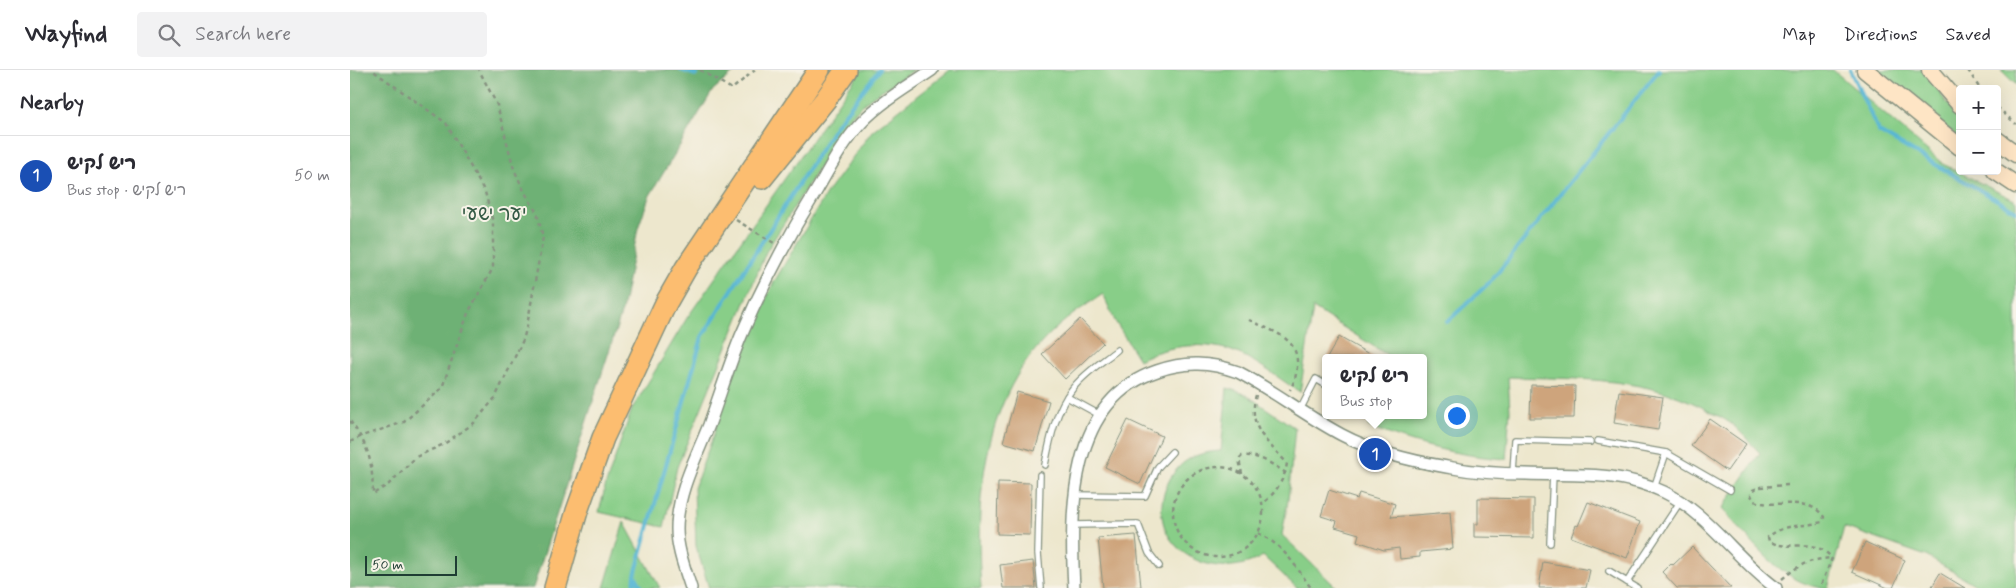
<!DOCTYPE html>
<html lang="en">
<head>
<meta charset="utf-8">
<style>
	body { margin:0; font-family:Mynerve,"Playpen Sans Hebrew",sans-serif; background:#f2f2f3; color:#2b2b33 }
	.controls { position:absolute; right:15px; top:15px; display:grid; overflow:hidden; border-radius:5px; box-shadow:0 5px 20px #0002 }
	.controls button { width:45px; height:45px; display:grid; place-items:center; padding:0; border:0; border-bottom:1px solid #e1e1e2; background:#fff; color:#2b2b33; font:25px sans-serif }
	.scale { position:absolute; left:15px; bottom:12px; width:92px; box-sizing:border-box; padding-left:5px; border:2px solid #1f3d34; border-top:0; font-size:14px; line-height:18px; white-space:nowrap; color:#1f3d34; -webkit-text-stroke:4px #f7f3e8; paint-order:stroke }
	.you { position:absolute; left:1106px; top:345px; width:18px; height:18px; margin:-12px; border:4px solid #fff; border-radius:50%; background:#1a73e8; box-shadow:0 0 0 8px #1a73e833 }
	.badge { display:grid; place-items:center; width:32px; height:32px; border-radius:50%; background:#0f766e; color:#fff; font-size:16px; font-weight:700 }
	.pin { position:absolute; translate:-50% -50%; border:2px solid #fff; box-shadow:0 1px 5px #0006 }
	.popup { position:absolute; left:972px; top:284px; width:105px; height:65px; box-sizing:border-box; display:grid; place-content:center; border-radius:5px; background:#fff; filter:drop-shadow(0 1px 4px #0005); font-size:16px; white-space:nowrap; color:#7c7c81 }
	.popup b { font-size:19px; color:#2b2b33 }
	.popup::after { content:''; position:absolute; left:50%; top:100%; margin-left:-10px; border:10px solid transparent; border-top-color:#fff }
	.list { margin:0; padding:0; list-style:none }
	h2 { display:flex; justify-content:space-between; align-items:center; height:65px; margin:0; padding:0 20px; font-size:21px }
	h2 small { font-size:16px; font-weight:400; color:#7c7c81 }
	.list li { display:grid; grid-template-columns:32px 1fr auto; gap:15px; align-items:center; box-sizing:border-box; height:80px; padding:0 20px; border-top:1px solid #e1e1e2 }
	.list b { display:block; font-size:19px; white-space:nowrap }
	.list p { margin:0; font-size:16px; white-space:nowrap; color:#7c7c81 }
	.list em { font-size:16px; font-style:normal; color:#7c7c81 }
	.icon { flex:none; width:28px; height:28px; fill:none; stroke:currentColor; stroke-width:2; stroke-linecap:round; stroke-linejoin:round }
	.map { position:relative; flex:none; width:1666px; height:518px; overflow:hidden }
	header { display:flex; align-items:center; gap:30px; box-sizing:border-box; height:70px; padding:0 25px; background:#fff; border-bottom:1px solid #e1e1e2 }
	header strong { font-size:24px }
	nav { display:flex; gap:28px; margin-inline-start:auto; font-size:18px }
	.search { width:350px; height:45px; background:#f2f2f3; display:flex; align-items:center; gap:12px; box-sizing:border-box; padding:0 18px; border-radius:5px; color:#7c7c81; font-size:19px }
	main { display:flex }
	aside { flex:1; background:#fff }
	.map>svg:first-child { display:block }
	.green { fill:#88ce88; stroke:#54865e }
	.forest { fill:#6eb174; stroke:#467754 }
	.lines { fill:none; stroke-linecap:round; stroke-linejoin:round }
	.stream { stroke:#56b6d4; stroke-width:4 }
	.building { fill:#cea47b }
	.lane-casing { stroke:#869280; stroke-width:8 }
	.street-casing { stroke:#869280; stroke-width:14 }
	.secondary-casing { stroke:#869280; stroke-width:19 }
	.highway-casing { stroke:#869280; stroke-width:24 }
	.path { stroke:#869280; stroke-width:2.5; stroke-dasharray:4 4; stroke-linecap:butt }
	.lane { stroke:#fff; stroke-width:5.5 }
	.street { stroke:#fff; stroke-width:11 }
	.secondary { stroke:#fee5c5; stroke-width:16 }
	.highway { stroke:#fcbd6f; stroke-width:21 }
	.labels { text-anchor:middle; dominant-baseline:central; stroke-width:4; stroke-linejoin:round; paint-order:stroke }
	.park-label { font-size:20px; fill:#345a45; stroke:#f7f3e8 }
</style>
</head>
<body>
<header>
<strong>Wayfind</strong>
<div class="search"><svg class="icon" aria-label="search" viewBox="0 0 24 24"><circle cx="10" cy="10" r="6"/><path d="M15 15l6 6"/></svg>Search here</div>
<nav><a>Map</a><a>Directions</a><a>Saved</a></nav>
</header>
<main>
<aside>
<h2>Nearby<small></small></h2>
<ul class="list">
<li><span class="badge" style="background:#1a4fb4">1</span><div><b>ריש לקיש</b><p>Bus stop · ריש לקיש</p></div><em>50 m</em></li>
</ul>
</aside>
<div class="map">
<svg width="1666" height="518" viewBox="0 0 1666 518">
	<rect width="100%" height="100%" fill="#f7f3e8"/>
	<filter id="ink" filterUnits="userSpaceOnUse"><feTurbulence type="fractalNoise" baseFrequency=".02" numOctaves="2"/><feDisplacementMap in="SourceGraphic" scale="10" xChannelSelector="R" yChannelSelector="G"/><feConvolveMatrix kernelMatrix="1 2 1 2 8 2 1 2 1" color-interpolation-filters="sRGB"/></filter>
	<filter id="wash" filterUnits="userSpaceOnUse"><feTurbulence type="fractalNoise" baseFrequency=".0096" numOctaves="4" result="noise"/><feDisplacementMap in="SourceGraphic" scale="20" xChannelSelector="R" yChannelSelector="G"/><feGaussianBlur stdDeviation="1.12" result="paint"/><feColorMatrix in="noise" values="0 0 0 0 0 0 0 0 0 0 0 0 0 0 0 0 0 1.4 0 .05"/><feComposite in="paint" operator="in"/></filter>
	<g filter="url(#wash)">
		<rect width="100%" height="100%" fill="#ede7cd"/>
		<g class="green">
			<polygon points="511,0 564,0 520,28 501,46 416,182 327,397 314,457 249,442 256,414 282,339 337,248"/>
			<path d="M600,0H1483L1593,94L1666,131V518H1631L1576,486L1494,457L1478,518C1434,518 1400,468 1372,439L1410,383C1401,374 1393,364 1384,356C1378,351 1371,347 1364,344C1302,306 1228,309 1158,307L1160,341L1156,389C1108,386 1062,374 1018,356L1022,345H1074V288H1042L963,238L950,322C931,310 907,291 887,283C857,270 816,275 789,290L765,251L753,224C733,237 713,250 696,268C632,333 625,432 631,518H359L346,476L344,418L364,364L378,312L424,212L478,121L522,61Z"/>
			<polygon points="1527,0 1573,0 1597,33 1610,45 1610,69"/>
			<polygon points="1651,0 1666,0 1666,15"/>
			<path d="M877,318L895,324L945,358L938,430L932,465L987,518H947L913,486C859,518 787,471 820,409C831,389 849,382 871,381Z"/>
			<polygon points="274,452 310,518 254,518"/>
		</g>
		<polygon class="forest" points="0,0 387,0 363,20 299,127 288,158 272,241 183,518 0,518"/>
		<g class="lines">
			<g class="stream">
				<polyline points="331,0 346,5"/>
				<polyline points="1500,0 1529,62 1666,141"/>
				<polyline points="1097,252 1142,210 1309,0"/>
				<polyline points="286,507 292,518"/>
				<polyline points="284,518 285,505 352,267 486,55 529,0"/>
			</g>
		</g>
		<g id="blocks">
			<g class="building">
				<polygon points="730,249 753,273 715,309 692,284"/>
				<polygon points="989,267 1026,288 977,288"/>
				<polygon points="1181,315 1225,316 1224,348 1180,348"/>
				<polygon points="1269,321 1313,327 1308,360 1264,353"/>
				<polygon points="667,322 699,331 685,381 653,372"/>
				<polygon points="1360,349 1396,374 1377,401 1341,376"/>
				<polygon points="778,350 812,366 790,414 755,397"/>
				<polygon points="648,412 681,413 680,465 647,464"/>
				<polygon points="979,420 1007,429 1009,423 1045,434 1041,447 1100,442 1103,479 1070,482 1070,487 1050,489 1049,478 1034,480 1007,471 1009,464 985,457 987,451 971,446"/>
				<polygon points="1128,428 1184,429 1184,468 1124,467 1124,454 1128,454"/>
				<polygon points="1238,432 1290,452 1277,488 1221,467 1226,455 1228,456"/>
				<polygon points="786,465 791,517 753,518 748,468"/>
				<polygon points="1515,472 1555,490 1543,518 1538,518 1502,502"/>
				<polygon points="1342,477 1381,518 1327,518 1312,502 1321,493 1323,495"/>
				<polygon points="683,491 686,518 653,518 650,495"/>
				<polygon points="1193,492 1240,500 1236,518 1189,518"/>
				<polygon points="1590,503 1615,518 1581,518"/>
			</g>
		</g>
	</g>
	<g filter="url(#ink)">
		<use href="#blocks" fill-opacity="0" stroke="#869280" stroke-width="1"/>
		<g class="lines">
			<defs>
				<g id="lane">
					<polyline points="717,327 750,345"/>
					<polyline points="950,340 966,309 976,315"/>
					<polyline points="1248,371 1316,383 1380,420"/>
					<path d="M695,395C700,369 706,339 723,318C735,303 752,292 767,280"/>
					<polyline points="1163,403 1165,370 1240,372"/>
					<polyline points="690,405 688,483 691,518"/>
					<polyline points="1304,418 1316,383"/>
					<polyline points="724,425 795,426 808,397 822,382"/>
					<polyline points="722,455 788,454 799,483 809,496"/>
					<polyline points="1200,473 1203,404"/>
					<polyline points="1259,501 1287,518"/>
					<polyline points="1277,512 1330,432"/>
				</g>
				<g id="street">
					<path d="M341,518C335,499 327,479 327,459C327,423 346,388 359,355C370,325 379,295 391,266C413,214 439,165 468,118C481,95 494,71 512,52C532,31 559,16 582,0"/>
					<path d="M724,518C720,442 718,331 807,301C835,291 860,292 888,302C924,321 956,346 992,365C1024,382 1061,391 1097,397C1123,402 1150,404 1176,404C1225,406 1267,400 1314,422C1359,444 1386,489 1426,518"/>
				</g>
				<g id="secondary">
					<polyline points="1515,0 1610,77"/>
					<polyline points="1580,0 1610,35"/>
					<polyline points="1647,70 1666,84"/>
					<polyline points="1645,101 1666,115"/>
				</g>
				<g id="highway">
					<polyline points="412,108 475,30 496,0"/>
					<polyline points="205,518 227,441 253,368 316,233 336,198 469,0"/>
				</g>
			</defs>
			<use href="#lane" class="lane-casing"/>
			<use href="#street" class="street-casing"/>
			<use href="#secondary" class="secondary-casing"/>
			<use href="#highway" class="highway-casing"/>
			<g class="path">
				<polyline points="350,0 382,19 405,0"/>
				<polyline points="1618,0 1630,19"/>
				<polyline points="1647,37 1666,54"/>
				<polyline points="386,150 424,173"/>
				<path d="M899,250C911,256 927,261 937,270C952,282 948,306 940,320"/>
				<path d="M906,325C897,358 917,371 937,393C935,409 925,424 913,433"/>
				<path d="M0,351C20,378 22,391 23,424L39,414L66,387L94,374L124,353L145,328L173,270L177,256L193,167L187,143L174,121L164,99L147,35L129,0"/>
				<polyline points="0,372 12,366 54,352 92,318 118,243 143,198 143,152 135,122 96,53 22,0"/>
				<circle cx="868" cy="442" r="45"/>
				<path d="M892,404L889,389L892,386C908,384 922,394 936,403"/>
				<path d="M1438,415L1410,417L1403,420L1401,425L1404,431C1426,439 1459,425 1474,447L1472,452C1450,458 1437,452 1418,467L1419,471C1438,483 1462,465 1482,488L1470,518"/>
				<path d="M908,463C934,476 945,495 961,518"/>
				<path d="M1432,509C1450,494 1458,490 1482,488"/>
			</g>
			<use href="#lane" class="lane"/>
			<use href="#street" class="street"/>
			<use href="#secondary" class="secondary"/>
			<use href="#highway" class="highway"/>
		</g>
	</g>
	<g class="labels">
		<g class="park-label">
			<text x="144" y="144">יער ישעי</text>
		</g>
	</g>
</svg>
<div class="controls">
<button>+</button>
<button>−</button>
</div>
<div class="scale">50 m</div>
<div class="you"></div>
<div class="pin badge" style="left:1025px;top:384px;background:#1a4fb4">1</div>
<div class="popup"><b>ריש לקיש</b>Bus stop</div>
</div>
</main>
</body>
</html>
